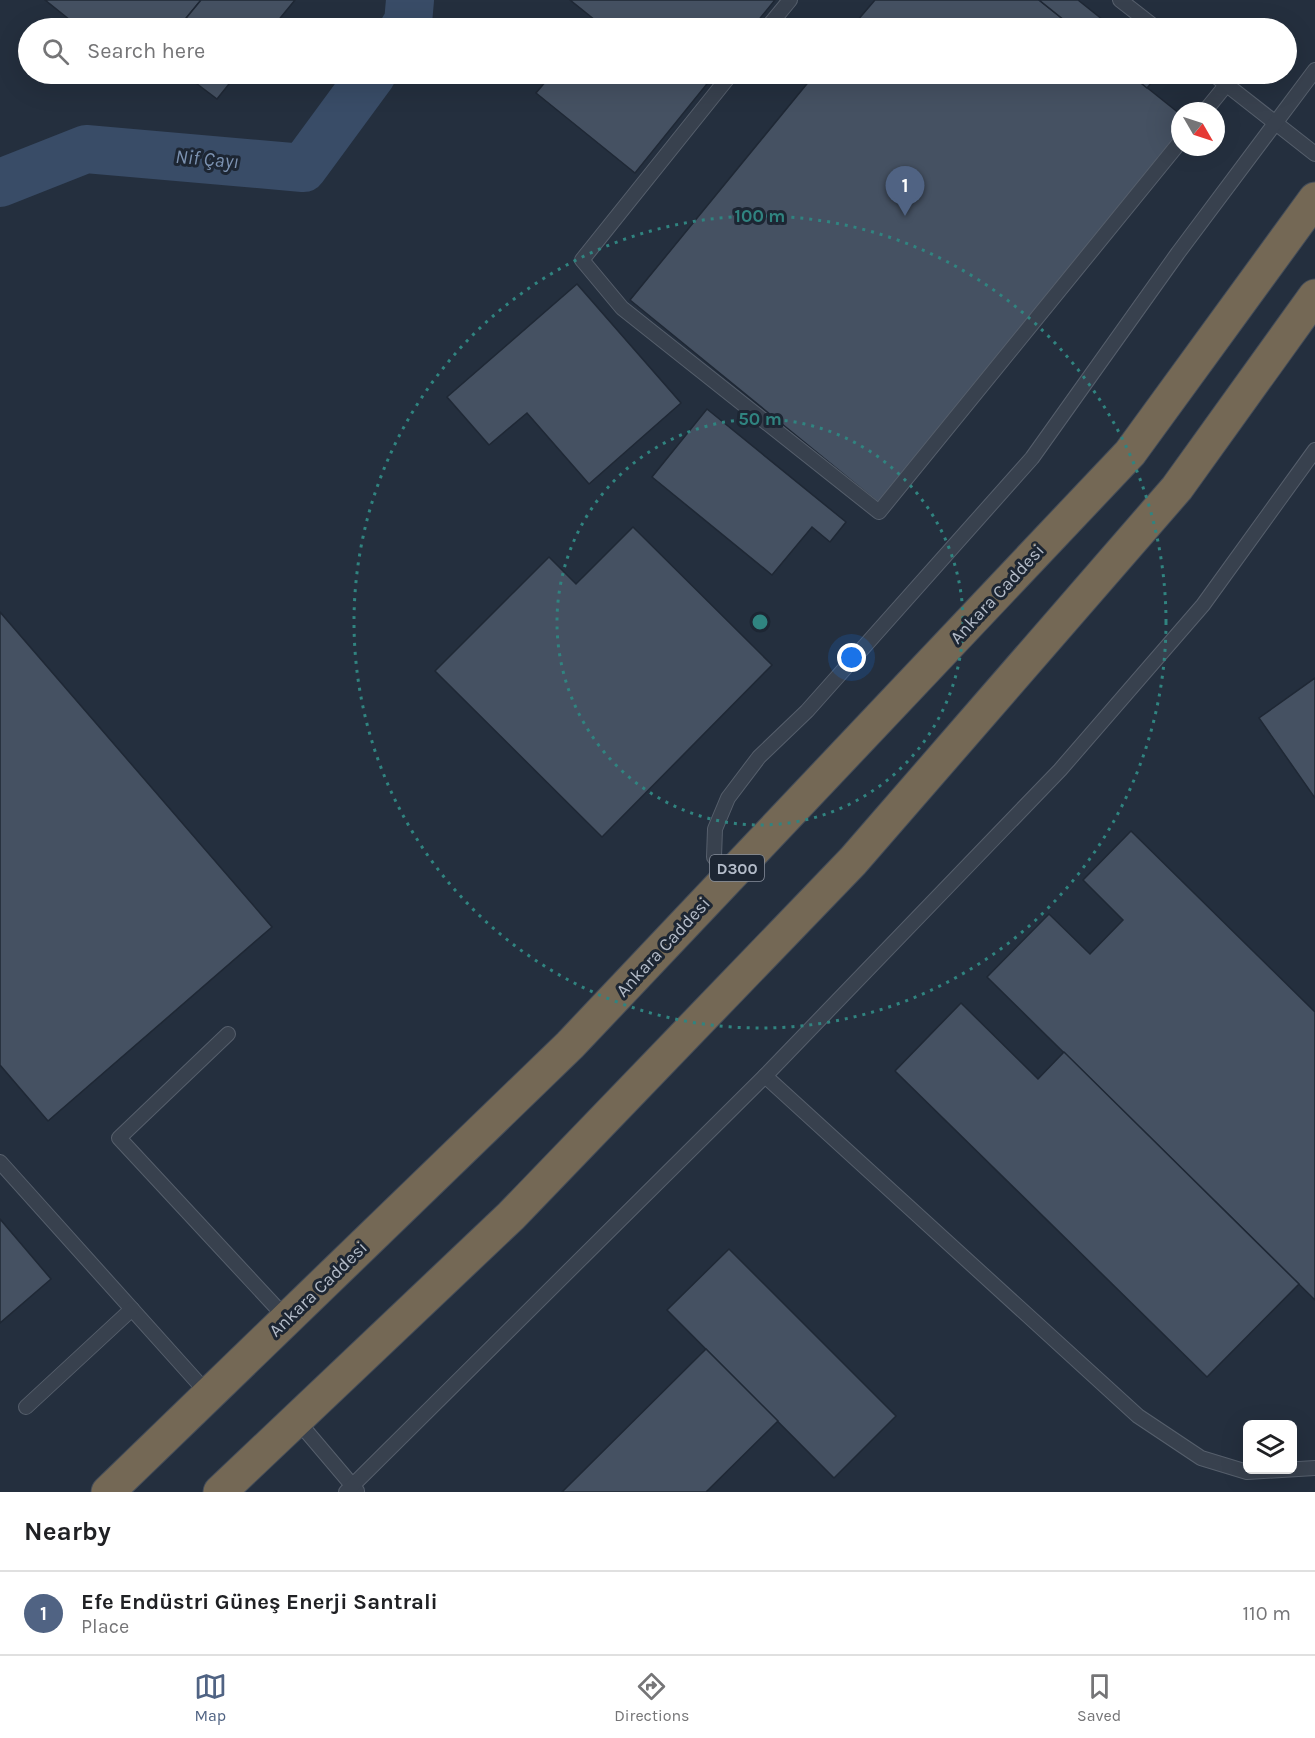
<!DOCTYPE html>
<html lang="en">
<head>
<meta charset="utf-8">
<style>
	body { margin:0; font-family:Karla,sans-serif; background:#f6f6f6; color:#202124 }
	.controls { position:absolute; right:18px; bottom:18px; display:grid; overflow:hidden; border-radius:9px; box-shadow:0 6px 24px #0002 }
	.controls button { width:54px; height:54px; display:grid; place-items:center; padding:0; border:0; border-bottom:2px solid #e0e0e0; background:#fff; color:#202124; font:30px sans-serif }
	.compass { position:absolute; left:1171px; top:102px; width:54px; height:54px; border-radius:50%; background:#fff; box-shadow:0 6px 24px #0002; rotate:129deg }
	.you { position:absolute; left:852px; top:658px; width:21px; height:21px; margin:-15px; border:4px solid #fff; border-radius:50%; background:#1a73e8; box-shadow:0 0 0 9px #1a73e833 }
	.badge { display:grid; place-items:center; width:39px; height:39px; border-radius:50%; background:#506383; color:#fff; font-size:20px; font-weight:700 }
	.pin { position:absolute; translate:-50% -50px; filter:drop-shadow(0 2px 3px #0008) }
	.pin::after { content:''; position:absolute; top:32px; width:21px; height:18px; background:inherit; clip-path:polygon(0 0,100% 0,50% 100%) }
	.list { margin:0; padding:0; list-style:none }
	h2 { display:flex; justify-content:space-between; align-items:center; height:78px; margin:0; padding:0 24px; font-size:26px }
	h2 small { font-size:20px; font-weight:400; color:#757577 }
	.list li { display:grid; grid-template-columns:39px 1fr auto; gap:18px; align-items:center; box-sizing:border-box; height:84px; padding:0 24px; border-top:2px solid #e0e0e0 }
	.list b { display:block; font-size:22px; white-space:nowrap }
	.list p { margin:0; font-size:20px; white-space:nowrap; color:#757577 }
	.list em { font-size:20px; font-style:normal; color:#757577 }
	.icon { flex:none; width:33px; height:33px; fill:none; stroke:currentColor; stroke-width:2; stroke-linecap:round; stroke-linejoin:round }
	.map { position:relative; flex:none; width:1315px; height:1492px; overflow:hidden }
	.search { position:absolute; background:#fff; box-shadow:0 6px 24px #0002; left:18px; right:18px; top:18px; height:66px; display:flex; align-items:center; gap:15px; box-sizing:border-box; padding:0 21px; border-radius:33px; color:#757577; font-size:22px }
	.sheet { height:162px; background:#fff }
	nav { display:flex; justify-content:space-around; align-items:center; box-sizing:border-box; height:84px; border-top:2px solid #e0e0e0; background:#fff; font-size:16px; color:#757577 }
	nav a { display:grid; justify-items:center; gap:3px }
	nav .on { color:#506383 }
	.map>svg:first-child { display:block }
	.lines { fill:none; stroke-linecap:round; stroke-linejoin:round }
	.river { stroke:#394c67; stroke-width:48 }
	.building { fill:#455162; stroke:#1f2835; stroke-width:1.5 }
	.lane-casing { stroke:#565f6c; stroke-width:16 }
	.highway-casing { stroke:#434c59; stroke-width:35 }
	.lane { stroke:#38414e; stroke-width:14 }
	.highway { stroke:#746855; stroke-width:33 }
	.ring { fill:none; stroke:#308480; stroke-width:3; stroke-dasharray:3 6 }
	.labels { text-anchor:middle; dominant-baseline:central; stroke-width:6; stroke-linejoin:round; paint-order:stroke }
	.shield { fill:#1d2633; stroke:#878f9c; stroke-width:1.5 }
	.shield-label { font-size:16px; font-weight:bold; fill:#b4bcc9 }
	.street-label { font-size:18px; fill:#b4bcc9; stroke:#1d2633 }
	.water-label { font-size:20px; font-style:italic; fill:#7c92b1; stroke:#1d2633 }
	.centre { fill:#308480; stroke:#1d2633; stroke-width:3 }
	.ring-label { font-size:18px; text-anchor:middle; font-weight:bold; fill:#308480; stroke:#1d2633; stroke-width:6; stroke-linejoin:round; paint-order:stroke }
</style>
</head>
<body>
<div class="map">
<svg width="1315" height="1492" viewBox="0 0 1315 1492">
	<rect width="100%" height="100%" fill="#242f3e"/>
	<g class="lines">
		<g class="river">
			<polyline points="404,28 408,23 410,0"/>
			<polyline points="0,183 86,149 303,168 372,74"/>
		</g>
	</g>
	<g class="building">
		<polygon points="45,0 201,0 178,28 80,28"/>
		<polygon points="201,0 295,0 272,28 178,28"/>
		<polygon points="570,0 775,0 752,28 588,28 595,20"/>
		<polygon points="875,0 1039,0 1074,28 851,28"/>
		<polygon points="1039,0 1078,0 1113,28 1074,28"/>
		<polygon points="184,74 237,74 217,99"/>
		<polygon points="552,74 715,74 635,173 536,93"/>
		<polygon points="815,74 1130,74 1180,114 1180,132 879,503 630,300"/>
		<polygon points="1130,74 1159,74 1147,88"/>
		<polygon points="577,284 681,403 589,484 527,413 489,445 447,397"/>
		<polygon points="707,409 846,522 830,542 812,527 772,575 652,477"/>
		<polygon points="633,527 772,665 602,837 435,671 549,557 576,584"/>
		<polygon points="0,612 272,927 48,1121 0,1065"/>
		<polygon points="1315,678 1315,798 1259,718"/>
		<polygon points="1131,831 1315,1012 1315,1300 987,977 1049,914 1090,954 1123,920 1083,880"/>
		<polygon points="961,1003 1038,1079 1064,1052 1299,1284 1207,1377 895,1071"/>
		<polygon points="0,1219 51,1279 0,1323"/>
		<polygon points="729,1249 896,1416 834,1478 667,1310"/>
		<polygon points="706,1349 778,1421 706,1492 562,1492"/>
	</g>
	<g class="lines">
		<defs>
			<g id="lane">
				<polyline points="1120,0 1156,28"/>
				<polyline points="767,28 790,0"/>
				<polyline points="731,74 582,260 622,308 879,512 1180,142"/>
				<polyline points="1213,74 1315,154"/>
				<polyline points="1205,111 1227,84"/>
				<polyline points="729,877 714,857 715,829 728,798 759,757 807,711 1032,458 1178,253 1315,70"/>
				<polyline points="228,1034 119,1138 287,1319"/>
				<polyline points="765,1076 1138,1416 1201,1458 1247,1472 1315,1468"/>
				<polyline points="0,1162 209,1395"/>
				<polyline points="26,1407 132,1309"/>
				<polyline points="296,1419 357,1491"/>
				<polyline points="346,1492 765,1076 1060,770 1203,605 1315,450"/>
			</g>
			<g id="highway">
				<polyline points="108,1492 570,1045 1130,453 1315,199"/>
				<polyline points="220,1492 511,1216 853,861 1177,488 1315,296"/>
			</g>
		</defs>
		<use href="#lane" class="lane-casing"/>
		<use href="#highway" class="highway-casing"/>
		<use href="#lane" class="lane"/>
		<use href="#highway" class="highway"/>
	</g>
	<g class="ring">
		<circle cx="760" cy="622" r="203"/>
		<circle cx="760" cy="622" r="406"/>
	</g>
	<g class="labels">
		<rect class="shield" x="710" y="855" width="54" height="26" rx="4.5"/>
		<g class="shield-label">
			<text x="737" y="868">D300</text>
		</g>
		<g class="street-label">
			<text transform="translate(997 594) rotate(-47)">Ankara Caddesi</text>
			<text transform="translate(663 947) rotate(-47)">Ankara Caddesi</text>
			<text transform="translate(318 1289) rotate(-44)">Ankara Caddesi</text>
		</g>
		<g class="water-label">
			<text transform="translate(207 159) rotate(5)">Nif Çayı</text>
		</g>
	</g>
	<circle cx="760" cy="622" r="9" class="centre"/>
	<g class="ring-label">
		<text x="760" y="222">100 m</text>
		<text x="760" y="425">50 m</text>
	</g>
</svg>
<div class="controls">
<button><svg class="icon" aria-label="layers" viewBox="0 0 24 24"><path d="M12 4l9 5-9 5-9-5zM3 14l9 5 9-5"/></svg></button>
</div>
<svg class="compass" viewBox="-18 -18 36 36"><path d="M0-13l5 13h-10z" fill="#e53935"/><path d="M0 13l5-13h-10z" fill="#757577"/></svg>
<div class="you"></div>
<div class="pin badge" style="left:905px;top:216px">1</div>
<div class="search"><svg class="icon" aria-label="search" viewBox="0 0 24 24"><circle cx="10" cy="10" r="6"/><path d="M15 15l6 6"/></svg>Search here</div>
</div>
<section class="sheet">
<h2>Nearby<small></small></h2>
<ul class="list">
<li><span class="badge">1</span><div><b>Efe Endüstri Güneş Enerji Santrali</b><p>Place</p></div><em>110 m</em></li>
</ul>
</section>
<nav>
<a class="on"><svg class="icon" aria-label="map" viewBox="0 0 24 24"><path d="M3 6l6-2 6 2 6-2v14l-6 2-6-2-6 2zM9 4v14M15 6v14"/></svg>Map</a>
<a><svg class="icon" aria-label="directions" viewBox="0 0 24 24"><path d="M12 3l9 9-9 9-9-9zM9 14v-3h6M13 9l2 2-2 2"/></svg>Directions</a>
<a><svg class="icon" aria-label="saved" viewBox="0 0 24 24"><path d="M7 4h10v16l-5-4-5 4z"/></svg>Saved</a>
</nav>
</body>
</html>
